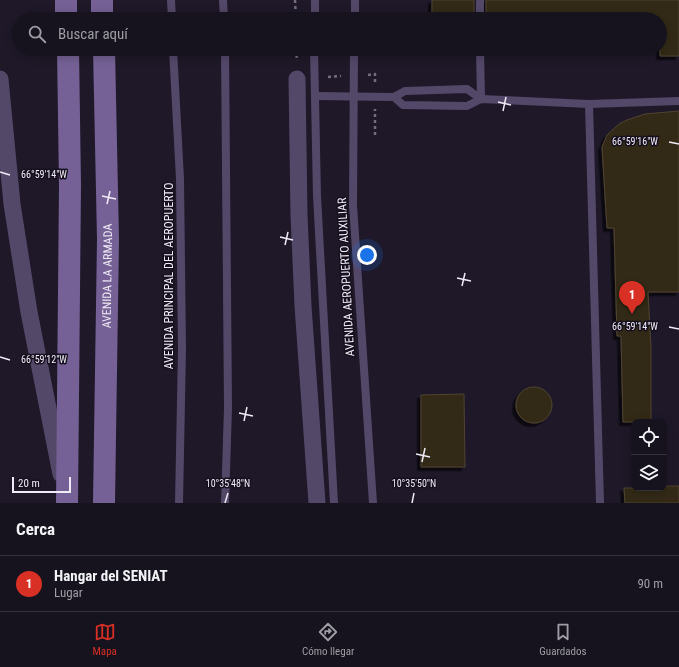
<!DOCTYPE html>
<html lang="es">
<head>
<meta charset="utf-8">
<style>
	body { margin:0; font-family:"Roboto Condensed",sans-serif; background:#23202b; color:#f1f3f6 }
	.controls { position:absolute; right:12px; bottom:12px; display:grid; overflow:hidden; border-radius:8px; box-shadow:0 2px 10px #0003 }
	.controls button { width:36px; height:36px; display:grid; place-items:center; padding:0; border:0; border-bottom:1px solid #35323c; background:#16121e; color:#f1f3f6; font:20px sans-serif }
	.scale { position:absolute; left:12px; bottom:10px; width:59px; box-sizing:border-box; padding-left:4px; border:2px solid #f0ecf7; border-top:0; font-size:11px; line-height:14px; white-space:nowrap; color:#f0ecf7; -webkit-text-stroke:3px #150f1e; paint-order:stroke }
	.you { position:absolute; left:367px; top:255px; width:14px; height:14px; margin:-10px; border:3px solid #fff; border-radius:50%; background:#1a73e8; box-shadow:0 0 0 6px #1a73e833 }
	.badge { display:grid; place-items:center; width:26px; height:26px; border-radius:50%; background:#d93025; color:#fff; font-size:13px; font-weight:700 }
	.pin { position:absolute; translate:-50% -33px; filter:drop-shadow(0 1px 2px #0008) }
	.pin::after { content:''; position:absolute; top:21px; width:14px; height:12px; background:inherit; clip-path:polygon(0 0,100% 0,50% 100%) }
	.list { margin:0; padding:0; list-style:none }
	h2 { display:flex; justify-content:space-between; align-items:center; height:52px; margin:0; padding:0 16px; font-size:17px }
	h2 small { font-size:13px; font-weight:400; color:#9e9ea4 }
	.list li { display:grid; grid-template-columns:26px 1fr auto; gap:12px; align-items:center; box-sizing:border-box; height:56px; padding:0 16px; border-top:1px solid #35323c }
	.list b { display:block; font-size:15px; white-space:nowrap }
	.list p { margin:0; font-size:13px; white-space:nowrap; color:#9e9ea4 }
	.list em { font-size:13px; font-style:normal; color:#9e9ea4 }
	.icon { flex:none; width:22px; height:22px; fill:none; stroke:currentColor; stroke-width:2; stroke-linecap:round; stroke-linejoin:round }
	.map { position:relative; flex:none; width:679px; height:503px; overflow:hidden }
	.search { position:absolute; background:#16121e; box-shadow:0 2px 10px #0003; left:12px; right:12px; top:12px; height:44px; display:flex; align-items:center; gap:10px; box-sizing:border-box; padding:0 14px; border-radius:22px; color:#9e9ea4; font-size:15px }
	.sheet { height:108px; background:#16121e }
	nav { display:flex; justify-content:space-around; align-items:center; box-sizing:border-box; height:56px; border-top:1px solid #35323c; background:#16121e; font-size:11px; color:#9e9ea4 }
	nav a { display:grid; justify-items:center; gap:2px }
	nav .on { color:#d93025 }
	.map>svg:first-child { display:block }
	.building { fill:#322917; stroke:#4f4533; filter:url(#shadow) }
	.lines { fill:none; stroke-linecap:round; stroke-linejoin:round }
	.path { stroke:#736e7c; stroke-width:2.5; stroke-dasharray:3 3; stroke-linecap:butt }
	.lane { stroke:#544869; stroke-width:8 }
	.street { stroke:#544869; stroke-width:17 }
	.secondary { stroke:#756195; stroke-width:22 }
	.ticks { fill:none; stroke:#f0ecf7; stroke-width:1.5 }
	.labels { text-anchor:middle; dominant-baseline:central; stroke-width:3; stroke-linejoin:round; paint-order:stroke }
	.street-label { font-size:12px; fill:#f0ecf7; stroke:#150f1e }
	.ticks-label { font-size:10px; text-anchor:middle; fill:#f0ecf7; stroke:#150f1e; stroke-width:3; stroke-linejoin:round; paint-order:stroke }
</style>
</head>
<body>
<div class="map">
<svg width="679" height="503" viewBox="0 0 679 503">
	<defs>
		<filter id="shadow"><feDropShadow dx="-3.5" dy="3.5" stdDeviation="0" flood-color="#0009"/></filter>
	</defs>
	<rect width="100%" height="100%" fill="#1e1828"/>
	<g class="building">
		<rect x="432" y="0" width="42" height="19"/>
		<polygon points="486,0 679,0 679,56 660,56 660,19 486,19"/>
		<polygon points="679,111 679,292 648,292 651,347 651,422 623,422 621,336 617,336 614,228 607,228 602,147 607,135 619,124 627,120 645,114"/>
		<circle cx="534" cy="405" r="18"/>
		<polygon points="464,394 465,467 421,467 421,395"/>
		<polygon points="664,486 679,486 679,503 625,503 624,488 664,488"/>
	</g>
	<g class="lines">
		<g class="path">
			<polyline points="295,0 296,19"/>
			<polyline points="296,49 297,61"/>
			<polyline points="368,75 375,74 375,84"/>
			<polyline points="328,77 341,76"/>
			<polyline points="375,135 375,109"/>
		</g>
		<g class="lane">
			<polyline points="171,0 172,19"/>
			<polyline points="223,0 224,19"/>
			<polyline points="480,0 480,19"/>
			<polyline points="315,19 315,0"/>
			<polyline points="355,19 355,0"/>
			<polyline points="173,49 180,179 182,349 179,503"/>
			<polyline points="314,49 317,196 334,503"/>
			<polyline points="354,49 353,205 373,503"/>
			<polyline points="480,49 481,99"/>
			<polyline points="315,96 394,97 405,91 467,89 481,99"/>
			<polyline points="394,97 403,105 467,106 481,99 589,104 600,503"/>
			<polyline points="589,104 679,101"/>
			<polyline points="225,503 228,408 225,49"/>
		</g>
		<g class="street">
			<polyline points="0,79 12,204 29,312 61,474"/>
			<polyline points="297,79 299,215 303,306 317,503"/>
		</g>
		<g class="secondary">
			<polyline points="66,0 66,19"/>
			<polyline points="102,0 102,19"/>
			<polyline points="67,503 70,185 68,49"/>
			<path id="s1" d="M104,503L108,239L104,49"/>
		</g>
	</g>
	<path class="ticks" d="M498,102L511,105M503,111L506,97M669,142L679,144M0,172L10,175M102,196L116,199M107,204L110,191M280,237L293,240M285,245L288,232M457,278L471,281M462,286L465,273M669,327L679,329M0,357L10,360M239,413L253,416M244,421L247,407M416,454L430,457M422,462L425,448M225,503L228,493M412,503L414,493"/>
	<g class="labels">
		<g class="street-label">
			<text stroke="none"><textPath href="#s1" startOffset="227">AVENIDA LA ARMADA</textPath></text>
			<text transform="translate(169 276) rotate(-90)">AVENIDA PRINCIPAL DEL AEROPUERTO</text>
			<text transform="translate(346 277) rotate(-93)">AVENIDA AEROPUERTO AUXILIAR</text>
		</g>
	</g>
	<g class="ticks-label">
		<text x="635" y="145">66°59'16"W</text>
		<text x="44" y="178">66°59'14"W</text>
		<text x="635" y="330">66°59'14"W</text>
		<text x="44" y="363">66°59'12"W</text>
		<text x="228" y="487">10°35'48"N</text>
		<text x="414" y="487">10°35'50"N</text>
	</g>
</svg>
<div class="controls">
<button><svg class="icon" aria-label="locate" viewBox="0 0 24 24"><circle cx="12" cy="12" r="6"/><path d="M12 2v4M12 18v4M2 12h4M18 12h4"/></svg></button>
<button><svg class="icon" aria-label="layers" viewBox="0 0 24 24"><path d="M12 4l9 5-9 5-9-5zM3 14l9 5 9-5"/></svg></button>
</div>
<div class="scale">20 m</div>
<div class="you"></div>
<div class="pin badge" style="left:632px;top:314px">1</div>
<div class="search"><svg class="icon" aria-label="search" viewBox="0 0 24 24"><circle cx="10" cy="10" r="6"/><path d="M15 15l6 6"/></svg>Buscar aquí</div>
</div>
<section class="sheet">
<h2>Cerca<small></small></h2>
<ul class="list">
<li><span class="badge">1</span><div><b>Hangar del SENIAT</b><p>Lugar</p></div><em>90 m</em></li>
</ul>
</section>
<nav>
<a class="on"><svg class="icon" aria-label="map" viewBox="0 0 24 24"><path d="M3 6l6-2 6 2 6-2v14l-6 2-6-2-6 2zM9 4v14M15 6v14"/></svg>Mapa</a>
<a><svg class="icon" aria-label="directions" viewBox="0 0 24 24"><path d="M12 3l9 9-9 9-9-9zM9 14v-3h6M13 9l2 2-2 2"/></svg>Cómo llegar</a>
<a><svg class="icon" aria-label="saved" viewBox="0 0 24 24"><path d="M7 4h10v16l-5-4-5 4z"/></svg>Guardados</a>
</nav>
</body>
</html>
